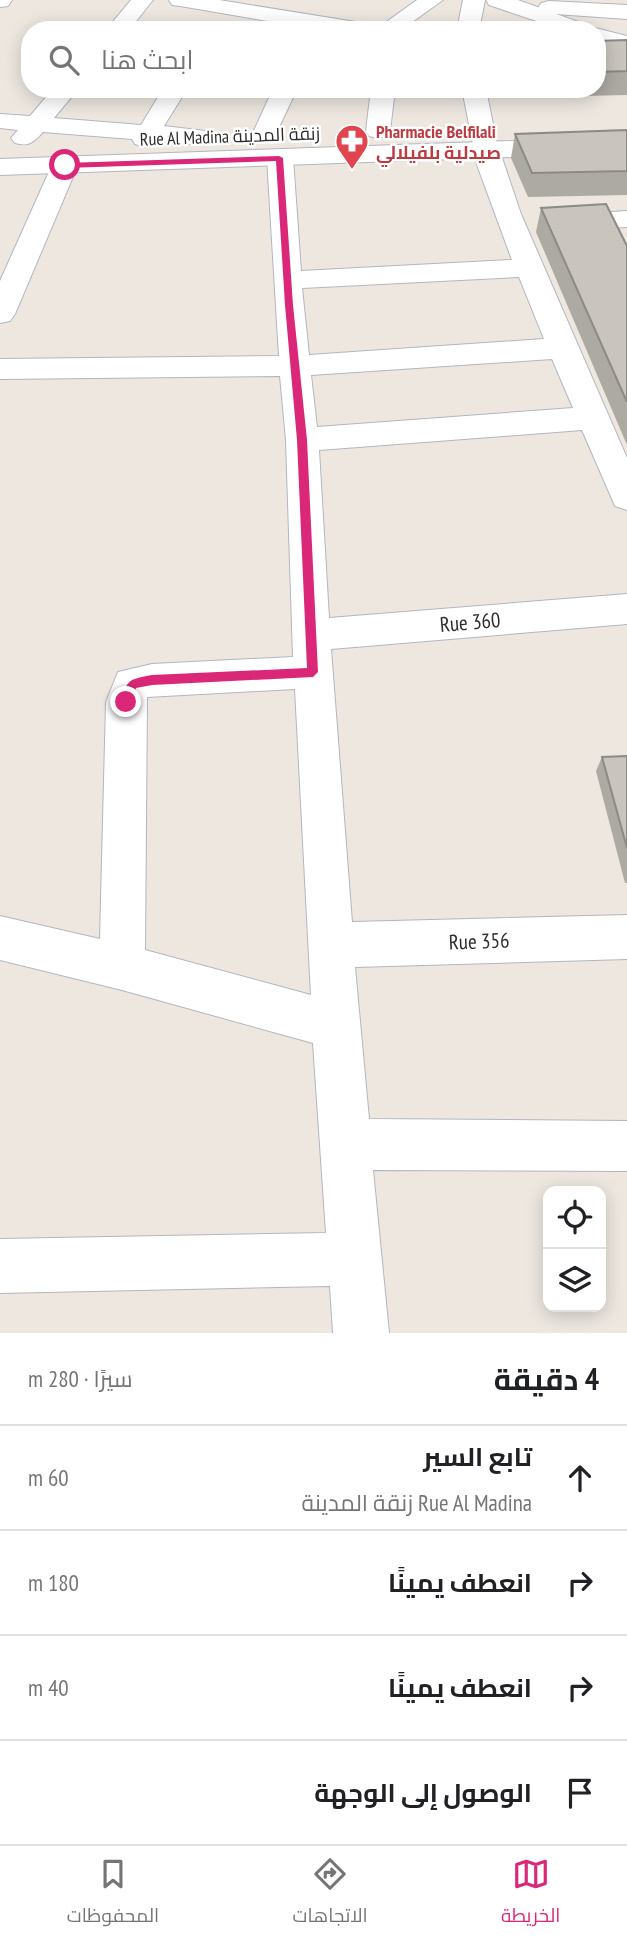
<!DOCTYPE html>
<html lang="ar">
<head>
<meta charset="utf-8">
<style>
	body { margin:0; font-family:"PT Sans Narrow",Cairo,sans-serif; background:#f2f2f2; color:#202124; direction:rtl }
	.controls { position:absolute; right:21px; bottom:21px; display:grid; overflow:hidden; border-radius:14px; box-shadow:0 4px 18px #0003 }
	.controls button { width:63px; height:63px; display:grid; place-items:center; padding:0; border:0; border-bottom:2px solid #e0e0e0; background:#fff; color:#202124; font:35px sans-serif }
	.stop { position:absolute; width:21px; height:21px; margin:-16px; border:5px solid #db2777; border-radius:50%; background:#fff }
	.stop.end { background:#db2777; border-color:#fff; box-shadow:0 2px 7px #0008 }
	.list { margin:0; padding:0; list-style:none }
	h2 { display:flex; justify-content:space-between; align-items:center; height:91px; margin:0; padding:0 28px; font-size:30px }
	h2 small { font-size:23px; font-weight:400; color:#757577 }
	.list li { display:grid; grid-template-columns:46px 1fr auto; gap:21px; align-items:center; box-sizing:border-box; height:105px; padding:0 28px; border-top:2px solid #e0e0e0 }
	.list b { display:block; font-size:26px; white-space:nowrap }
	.list p { margin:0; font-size:23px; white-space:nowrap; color:#757577 }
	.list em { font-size:23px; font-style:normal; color:#757577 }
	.icon { flex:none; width:38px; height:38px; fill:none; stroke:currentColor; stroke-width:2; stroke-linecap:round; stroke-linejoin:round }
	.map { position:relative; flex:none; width:627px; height:1333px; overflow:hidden; direction:ltr }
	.search { position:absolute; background:#fff; box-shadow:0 4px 18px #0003; left:21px; right:21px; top:21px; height:77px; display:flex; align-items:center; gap:18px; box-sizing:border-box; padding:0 24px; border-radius:28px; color:#757577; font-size:26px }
	.sheet { height:511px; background:#fff }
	nav { display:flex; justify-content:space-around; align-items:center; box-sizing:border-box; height:98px; border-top:2px solid #e0e0e0; background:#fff; font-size:19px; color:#757577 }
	nav a { display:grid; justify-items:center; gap:4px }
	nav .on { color:#db2777 }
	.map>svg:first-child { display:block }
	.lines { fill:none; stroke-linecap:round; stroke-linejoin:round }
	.minor-casing { stroke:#b3b6bf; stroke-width:2 }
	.tertiary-casing { stroke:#b3b6bf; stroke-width:2 }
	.secondary-casing { stroke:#b3b6bf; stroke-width:2 }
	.minor { fill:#fff; fill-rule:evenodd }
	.tertiary { fill:#fff; fill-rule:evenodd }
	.secondary { fill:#fff; fill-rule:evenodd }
	.wall { fill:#ada9a3 }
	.building { fill:#c9c5be; stroke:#8d8a85; stroke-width:2 }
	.route { fill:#db2777 }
	.labels { text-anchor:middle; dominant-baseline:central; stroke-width:5; stroke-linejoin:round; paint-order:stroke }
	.far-health-label { font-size:18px; font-weight:bold; fill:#be3a42; stroke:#fff; text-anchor:start }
	.far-street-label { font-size:18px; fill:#2d2d2d; stroke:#fff }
	.street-label { font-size:21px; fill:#2d2d2d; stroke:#fff }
</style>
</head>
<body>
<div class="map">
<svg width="627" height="1333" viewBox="0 0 627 1333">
	<rect width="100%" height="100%" fill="#ede7e0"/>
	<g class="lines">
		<defs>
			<g id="minor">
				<polygon points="0,0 12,0 8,6 0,7"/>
				<polygon points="131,0 153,0 129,30 106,30"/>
				<polygon points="169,0 219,0 362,23 370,25 373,30 320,30 180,6 172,5"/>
				<polygon points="417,0 443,0 401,30 375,30"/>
				<polygon points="463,0 485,0 479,30 457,30"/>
				<polygon points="549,1 627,5 627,19 541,13 538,8 541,3"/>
				<path d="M53,89H78L54,118L141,125L163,89H187L164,126L214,132L218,137L214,142L205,145L155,141L153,144L144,147L135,144L132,139L43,132C34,142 29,147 15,143L11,138L18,130L0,128V114L30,116Z"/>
				<polygon points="273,89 297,89 273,140 264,142 255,140 252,135"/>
				<polygon points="371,89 395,89 390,131 387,136 378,138 369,136 366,131"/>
				<path d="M462,89H486L496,140L521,214L627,458V510L615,506L582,430L319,450L329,618L627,594V624L331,649L352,922L627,915V959L355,967L369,1119L627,1121V1171L373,1170L389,1333H333L330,1286L0,1293V1239L326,1233L313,1043L122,990L0,960V916L100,939L106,702L118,672L152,664L293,657L286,440L280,376L0,379V359L279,356L267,158L271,153L280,150L289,153L293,158L301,271L512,260L477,165ZM519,277L544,339L309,355L302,288ZM552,359L573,408L317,427L311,375ZM295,689L311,995L145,950L147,697Z"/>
				<polygon points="65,157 74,160 78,165 15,314 10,321 0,323 0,281 52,165 56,160"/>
				<polygon points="627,211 627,227 563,231 553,229 549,223 553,217 563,215"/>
			</g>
			<polygon id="tertiary" points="486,0 518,0 595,28 627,36 627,50 597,41 597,30 563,30 489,5"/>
			<polygon id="secondary" points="627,137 627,153 0,175 0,159"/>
		</defs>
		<use href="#minor" class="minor-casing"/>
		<use href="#tertiary" class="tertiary-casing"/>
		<use href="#secondary" class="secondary-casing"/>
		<use href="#minor" class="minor"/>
		<use href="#tertiary" class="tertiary"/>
		<use href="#secondary" class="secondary"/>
	</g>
	<g class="wall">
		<polygon points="627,40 627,95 496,98 494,89 597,89 597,41"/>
		<polygon points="627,130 627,195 528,197 511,158 515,134"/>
		<polygon points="541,208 627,246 627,445 536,232"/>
		<polygon points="627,756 627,883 625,883 596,771 602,757"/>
	</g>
	<g class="building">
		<polygon points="627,40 627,71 597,72 597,41"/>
		<polygon points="627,130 627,171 532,173 515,134"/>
		<polygon points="606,204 627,246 627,402 541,208"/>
		<polygon points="627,756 627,848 602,757"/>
	</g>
	<path class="route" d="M279,156L283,158L293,305L307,440L318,672L313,677L152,685L136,688L130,705L126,707L121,702C128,678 128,680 152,675L307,668L297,440L285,305L276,161L65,168L61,165L65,163Z"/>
	<defs>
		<symbol id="pharmacy-pin" viewBox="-11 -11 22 30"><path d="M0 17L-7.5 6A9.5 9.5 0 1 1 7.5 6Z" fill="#e0444e" stroke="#fff"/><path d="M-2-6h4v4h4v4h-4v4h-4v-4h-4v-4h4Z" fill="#fff"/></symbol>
	</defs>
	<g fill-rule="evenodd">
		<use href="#pharmacy-pin" x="333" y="122" width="38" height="52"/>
	</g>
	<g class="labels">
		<g class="far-health-label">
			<text x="376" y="131">Pharmacie Belfilali<tspan x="376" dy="21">صيدلية بلفيلالي</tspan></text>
		</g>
		<g class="far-street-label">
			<text transform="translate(230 136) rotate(-2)">Rue Al Madina زنقة المدينة</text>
		</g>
		<g class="street-label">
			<text transform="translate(470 622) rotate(-5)">Rue 360</text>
			<text transform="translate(479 941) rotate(-2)">Rue 356</text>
		</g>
	</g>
</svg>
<div class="controls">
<button><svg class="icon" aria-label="locate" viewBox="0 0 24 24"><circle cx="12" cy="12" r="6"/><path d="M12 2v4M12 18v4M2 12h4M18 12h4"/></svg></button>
<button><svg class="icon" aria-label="layers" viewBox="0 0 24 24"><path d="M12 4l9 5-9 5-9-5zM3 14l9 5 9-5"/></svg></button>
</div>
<div class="stop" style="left:65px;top:165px"></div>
<div class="stop end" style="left:126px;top:702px"></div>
<div class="search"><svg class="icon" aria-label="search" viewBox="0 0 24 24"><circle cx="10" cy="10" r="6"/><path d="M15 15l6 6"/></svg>ابحث هنا</div>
</div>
<section class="sheet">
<h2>4 دقيقة<small>سيرًا · 280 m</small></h2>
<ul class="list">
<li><svg class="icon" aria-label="ahead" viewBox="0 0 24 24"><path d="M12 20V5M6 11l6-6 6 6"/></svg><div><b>تابع السير</b><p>Rue Al Madina زنقة المدينة</p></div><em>60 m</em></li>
<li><svg class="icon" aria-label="right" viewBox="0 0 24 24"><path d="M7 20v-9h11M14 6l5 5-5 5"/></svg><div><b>انعطف يمينًا</b></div><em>180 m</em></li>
<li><svg class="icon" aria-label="right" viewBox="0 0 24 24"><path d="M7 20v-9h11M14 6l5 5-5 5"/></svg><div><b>انعطف يمينًا</b></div><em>40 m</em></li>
<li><svg class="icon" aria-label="arrive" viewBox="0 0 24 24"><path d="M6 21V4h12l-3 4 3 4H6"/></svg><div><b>الوصول إلى الوجهة</b></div></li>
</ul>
</section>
<nav>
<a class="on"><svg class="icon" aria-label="map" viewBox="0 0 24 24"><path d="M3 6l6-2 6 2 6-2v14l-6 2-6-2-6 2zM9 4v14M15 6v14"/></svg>الخريطة</a>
<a><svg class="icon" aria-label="directions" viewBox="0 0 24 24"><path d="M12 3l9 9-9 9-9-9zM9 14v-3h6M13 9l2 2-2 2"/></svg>الاتجاهات</a>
<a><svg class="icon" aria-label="saved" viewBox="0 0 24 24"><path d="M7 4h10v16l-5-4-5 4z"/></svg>المحفوظات</a>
</nav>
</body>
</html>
